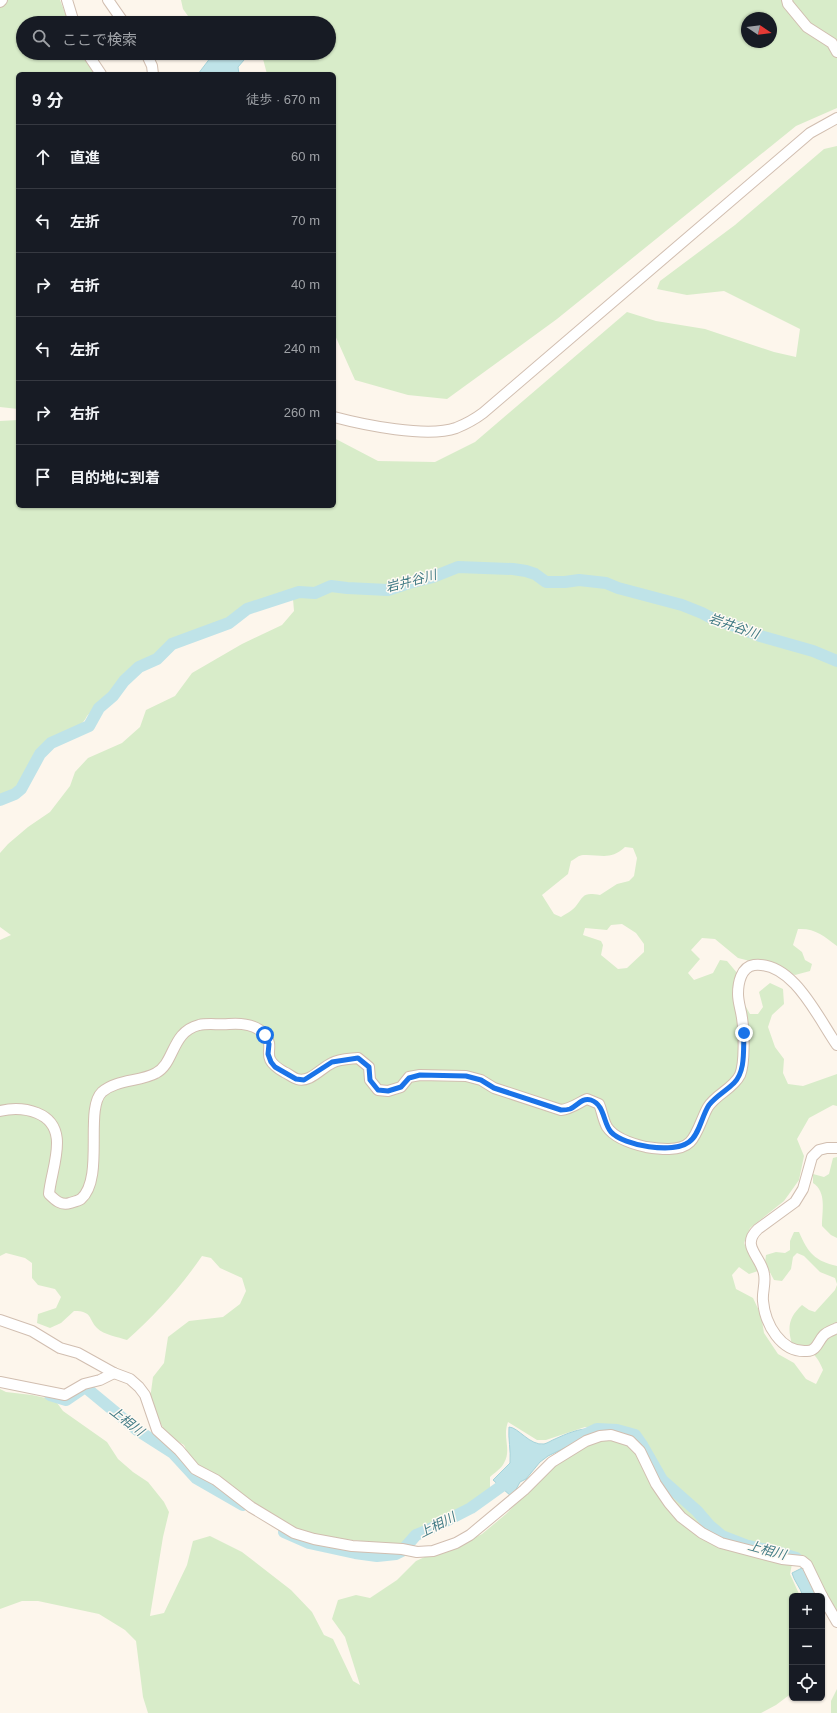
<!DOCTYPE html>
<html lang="ja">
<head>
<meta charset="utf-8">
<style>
	body { margin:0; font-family:Arial,"Noto Sans JP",sans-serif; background:#20242c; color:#f1f3f6 }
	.controls { position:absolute; right:12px; bottom:12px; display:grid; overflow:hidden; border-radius:6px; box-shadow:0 1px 3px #0004 }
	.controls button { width:36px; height:36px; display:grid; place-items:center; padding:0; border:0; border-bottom:1px solid #363941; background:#171b24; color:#f1f3f6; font:20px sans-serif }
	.compass { position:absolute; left:741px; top:12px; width:36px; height:36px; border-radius:50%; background:#171b24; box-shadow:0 1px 3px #0004; rotate:103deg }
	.stop { position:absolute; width:12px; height:12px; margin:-9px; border:3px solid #1a73e8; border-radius:50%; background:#fff }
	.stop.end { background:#1a73e8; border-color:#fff; box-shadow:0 1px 4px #0008 }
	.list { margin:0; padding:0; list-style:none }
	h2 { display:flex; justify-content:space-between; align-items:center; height:52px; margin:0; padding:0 16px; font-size:17px }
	h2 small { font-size:13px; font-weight:400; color:#9ea1a6 }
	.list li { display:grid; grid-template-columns:26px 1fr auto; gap:12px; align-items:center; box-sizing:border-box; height:64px; padding:0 16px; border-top:1px solid #363941 }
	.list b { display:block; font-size:15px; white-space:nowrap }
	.list em { font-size:13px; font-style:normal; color:#9ea1a6 }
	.icon { flex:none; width:22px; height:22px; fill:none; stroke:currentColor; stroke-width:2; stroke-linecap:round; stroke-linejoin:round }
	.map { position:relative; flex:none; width:837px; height:1713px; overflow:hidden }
	.search { position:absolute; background:#171b24; box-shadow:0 1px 3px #0004; left:16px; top:16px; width:320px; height:44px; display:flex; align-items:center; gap:10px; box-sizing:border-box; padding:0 14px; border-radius:22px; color:#9ea1a6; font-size:15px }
	.panel { position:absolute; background:#171b24; box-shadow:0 1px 3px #0004; left:16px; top:72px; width:320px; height:436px; border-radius:6px }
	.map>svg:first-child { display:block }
	.green { fill:#d8ecc9; fill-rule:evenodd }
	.water { fill:#bfe3e8; stroke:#a5d3da }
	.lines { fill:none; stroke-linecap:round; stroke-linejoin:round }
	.river { stroke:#bfe3e8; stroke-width:12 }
	.minor-casing { stroke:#d1beb0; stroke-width:12 }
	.minor { stroke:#fff; stroke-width:10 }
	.route { stroke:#1a73e8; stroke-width:5 }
	.labels { text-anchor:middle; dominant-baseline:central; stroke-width:3; stroke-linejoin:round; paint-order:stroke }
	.water-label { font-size:13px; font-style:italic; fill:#437c86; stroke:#fffaf3 }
</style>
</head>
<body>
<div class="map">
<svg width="837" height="1713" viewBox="0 0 837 1713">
	<rect width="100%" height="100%" fill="#fdf6ec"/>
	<g class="green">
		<polygon points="8,0 60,0 69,23 23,23 23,53 83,53 96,74 18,74 18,409 0,407 0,7"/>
		<path d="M181,0H837V108L796,126L557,319L447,399L408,395L355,380L334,333V74H267L263,59L256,53H329V23H193L183,9ZM747,18H771V42H747Z"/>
		<path d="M837,146V946C824,936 815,928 798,929L793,945L802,952L805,960L812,964L810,971L795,975L768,963L750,961L738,958L715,939L702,938L691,950L700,959L688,973L694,980L713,973L720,960L727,961L738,974L736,1004L746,1007L750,1014H758L763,1007L759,992L770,983L783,989L784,1004L772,1015L768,1027L775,1047L784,1059L783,1073L788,1084L803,1086L837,1074V1106L833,1105L809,1118L797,1139L804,1156L799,1180L784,1201L750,1228L744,1243L749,1254L756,1263L758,1271L749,1274L739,1267L732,1275L736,1289L753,1298L761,1315L764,1333L778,1354L794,1363L806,1379L816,1384L823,1370C817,1354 809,1348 792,1344C787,1327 789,1317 802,1305L809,1310L815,1312L835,1290L837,1285V1617L806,1563L792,1564L790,1574L800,1596H792V1693L776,1705L761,1713H148L143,1697L136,1641L125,1630L99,1614L38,1601H22L0,1609V1389L6,1392L32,1395L55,1400L63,1411L107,1442L118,1459L133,1472L148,1482L164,1502L169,1512L163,1537L150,1616L164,1613L187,1565L193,1541L210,1536L242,1552L291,1590L312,1612L324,1635L333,1639L353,1681L360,1685L345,1637L332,1619L338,1600L356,1595L370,1598L397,1580L416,1561L429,1555L454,1548L482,1534L506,1514L555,1464L598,1440L595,1428L585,1427L546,1440H537L508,1422C502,1438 512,1449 504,1463C501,1469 494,1473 490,1477V1489C464,1515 429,1520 402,1545L332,1538L301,1532L250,1501L227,1482L205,1471L190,1458L184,1445L167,1435L155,1413L150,1399L153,1377L164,1363L168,1337L189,1321L223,1317L240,1304L246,1291L242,1278L220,1268L211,1258L202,1256C181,1287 155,1315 127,1340C118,1337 104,1335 97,1328C88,1319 93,1311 74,1311L61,1323L50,1328L37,1323L38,1314L56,1308L61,1297L55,1289L38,1285L32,1278V1263L25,1258L6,1253L0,1256V940L11,935L0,927V853L8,844L28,827L50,812L70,786L75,772L88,758L122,743L140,727L146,710L175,696L192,673L242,644L282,625L294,611L293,599L283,595L245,606L228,619L209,629L175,640L151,658L132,668L87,716C79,733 60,730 47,742C32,756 28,780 14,791C10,794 4,796 0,798V421L18,420V506H334V438L378,461L435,462L475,442L627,312L656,321L705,329L774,352L796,357L800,329L724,291L687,295L657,289L660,281L735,225L824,149ZM625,847L633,848L637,858L634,876L629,881L617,884L600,895C584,892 584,895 576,906C573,910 566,914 561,917L554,914L542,895L568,874L571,861C575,859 579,855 583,855C600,854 610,861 625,847ZM622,924L636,933L644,944V952L627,968L618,969L601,955L603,945L601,941L583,935L585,928L607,930L611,925Z"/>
		<path d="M837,1157V1238L831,1235L822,1226C822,1211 827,1192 813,1183V1174L824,1177L829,1174L833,1158Z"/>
		<path d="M794,1232H799C808,1253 815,1261 837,1266V1284L835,1278L820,1272L804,1256L797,1253L793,1257L791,1269L782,1281L774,1280L765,1263L766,1255L776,1252L785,1253L790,1250V1241Z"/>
		<polygon points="837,1689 837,1713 831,1713 831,1701"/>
	</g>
	<g class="water">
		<polygon points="214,53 250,53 238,67 239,74 198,74"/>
		<path d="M509,1427C518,1427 530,1446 544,1444C548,1443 552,1440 555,1439C566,1434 579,1428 591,1429V1435L548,1456L540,1462L526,1479L520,1482L512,1497L493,1480L510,1463C511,1450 508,1439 509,1427Z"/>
		<path d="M804,1567L817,1596H803C800,1587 794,1581 792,1573Z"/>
	</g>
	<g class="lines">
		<g class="river">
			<polyline points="0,800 15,794 21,789 40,754 51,743 89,726 99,708 113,696 124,681 139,667 157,659 172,644 229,623 247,609 299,592 315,593 331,586 347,588 388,590 409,583 433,577 458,567 513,569 526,571 535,574 546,582 565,582 579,580 606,583 618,588 682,605 702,613 717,621 732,625 760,636 813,651 837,661"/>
			<polyline points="50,1395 66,1400 85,1387 137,1430 173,1453 196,1478 243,1505"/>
			<polyline points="576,1439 597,1429 617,1430 635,1435 642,1445 662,1480 697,1511 709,1525 722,1536 748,1546 777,1552 796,1558 798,1560"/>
			<polyline points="284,1532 309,1543 355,1553 377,1556 396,1554 402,1551 416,1535 426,1531 471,1508 513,1478"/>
		</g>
		<defs>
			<g id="minor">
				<polyline points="67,0 74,23"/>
				<polyline points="108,0 124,23"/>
				<polyline points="787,0 788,4 807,27 832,43 837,52"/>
				<polyline points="0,2 2,0"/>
				<polyline points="87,53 101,74"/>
				<polyline points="146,53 152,66 153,74"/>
				<path d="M334,417C364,425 427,438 456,428C466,424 475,419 483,413L810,133L837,118"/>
				<path d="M0,1111C13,1108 24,1108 37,1113C72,1127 51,1168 49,1194C55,1200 61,1206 70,1203C73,1202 78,1201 81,1199C105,1178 84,1109 102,1092C117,1079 140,1082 156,1073C175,1063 171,1032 199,1025C208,1023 219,1025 229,1024C242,1023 256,1024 265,1035C277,1050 257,1056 284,1072C289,1074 293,1078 297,1079C310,1083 321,1068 332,1063C339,1059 350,1059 358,1058L369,1067L370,1080L378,1090L388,1091L401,1087L409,1077L420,1075L466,1076L481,1080L494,1088L561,1110C571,1109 578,1103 587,1099L599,1104C602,1111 603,1120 607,1127C615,1139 633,1144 646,1147C659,1149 680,1152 690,1142C698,1134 702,1117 708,1107C716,1094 733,1089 740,1075C745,1063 744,1031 742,1018C741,1010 738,1002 738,994C738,983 741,967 754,965C793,961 818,1018 837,1045"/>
				<path d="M837,1148H827L819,1150L812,1157L803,1189L795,1202L758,1229C740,1246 761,1256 764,1274C766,1283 762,1292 763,1301C765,1324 781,1353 807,1351C817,1351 818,1341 824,1335C827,1332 833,1330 837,1328"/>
				<polyline points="0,1320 32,1331 60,1348 78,1353 114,1373 130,1379 139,1387 145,1395 157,1430 179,1450 195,1469 216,1480 251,1507 294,1533 314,1539 352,1546 402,1549 417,1552 433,1551 456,1543 470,1535 524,1490 552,1462 586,1441 600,1436 611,1435 630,1441 640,1451 656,1484 669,1503 681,1517 702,1533 721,1543 782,1559 802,1561 807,1565 822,1596"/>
				<polyline points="0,1382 65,1395 84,1384 100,1380 114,1373"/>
				<polyline points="822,1596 837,1622"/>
			</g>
		</defs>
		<use href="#minor" class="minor-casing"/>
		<use href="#minor" class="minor"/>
	</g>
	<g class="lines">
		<path class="route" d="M265,1035L269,1044L268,1054L271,1062L275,1067L296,1079L304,1080L332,1062L358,1058L369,1067L370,1080L378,1090L388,1091L401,1087L409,1078L420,1075L466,1076L481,1080L494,1088L561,1110C564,1110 567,1110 570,1109C577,1106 582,1097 591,1100C605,1105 603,1123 611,1132C624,1146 673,1154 689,1142C699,1136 702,1115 709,1105C716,1096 726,1091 734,1083C746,1071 743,1049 744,1033"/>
	</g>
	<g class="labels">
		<g class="water-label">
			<text transform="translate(411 581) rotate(-15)">岩井谷川</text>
			<text transform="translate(734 626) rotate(19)">岩井谷川</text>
			<text transform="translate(127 1421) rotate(38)">上相川</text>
			<text transform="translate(437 1525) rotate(-27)">上相川</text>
			<text transform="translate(767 1550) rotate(15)">上相川</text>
		</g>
	</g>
</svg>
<div class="controls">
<button>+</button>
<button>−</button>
<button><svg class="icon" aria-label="locate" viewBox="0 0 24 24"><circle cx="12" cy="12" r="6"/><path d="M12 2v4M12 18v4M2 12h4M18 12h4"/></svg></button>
</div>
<svg class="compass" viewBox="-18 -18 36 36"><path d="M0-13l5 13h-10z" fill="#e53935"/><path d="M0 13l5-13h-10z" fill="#9ea1a6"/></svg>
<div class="stop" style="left:265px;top:1035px"></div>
<div class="stop end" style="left:744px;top:1033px"></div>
<div class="search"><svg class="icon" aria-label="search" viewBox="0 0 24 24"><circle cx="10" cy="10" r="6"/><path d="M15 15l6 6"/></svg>ここで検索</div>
<section class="panel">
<h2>9 分<small>徒歩 · 670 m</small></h2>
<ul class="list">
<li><svg class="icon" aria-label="ahead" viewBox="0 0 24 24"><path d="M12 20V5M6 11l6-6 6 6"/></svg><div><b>直進</b></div><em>60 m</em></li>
<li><svg class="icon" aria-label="left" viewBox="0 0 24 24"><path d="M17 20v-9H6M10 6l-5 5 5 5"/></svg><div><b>左折</b></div><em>70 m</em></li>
<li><svg class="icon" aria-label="right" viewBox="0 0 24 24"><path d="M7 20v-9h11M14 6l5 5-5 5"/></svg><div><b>右折</b></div><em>40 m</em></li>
<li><svg class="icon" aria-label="left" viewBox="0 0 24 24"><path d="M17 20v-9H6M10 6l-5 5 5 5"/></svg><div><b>左折</b></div><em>240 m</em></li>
<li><svg class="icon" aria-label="right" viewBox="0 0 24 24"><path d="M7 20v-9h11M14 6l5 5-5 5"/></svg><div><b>右折</b></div><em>260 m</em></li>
<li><svg class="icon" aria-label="arrive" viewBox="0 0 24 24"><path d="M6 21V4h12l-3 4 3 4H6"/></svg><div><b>目的地に到着</b></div></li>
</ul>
</section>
</div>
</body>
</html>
